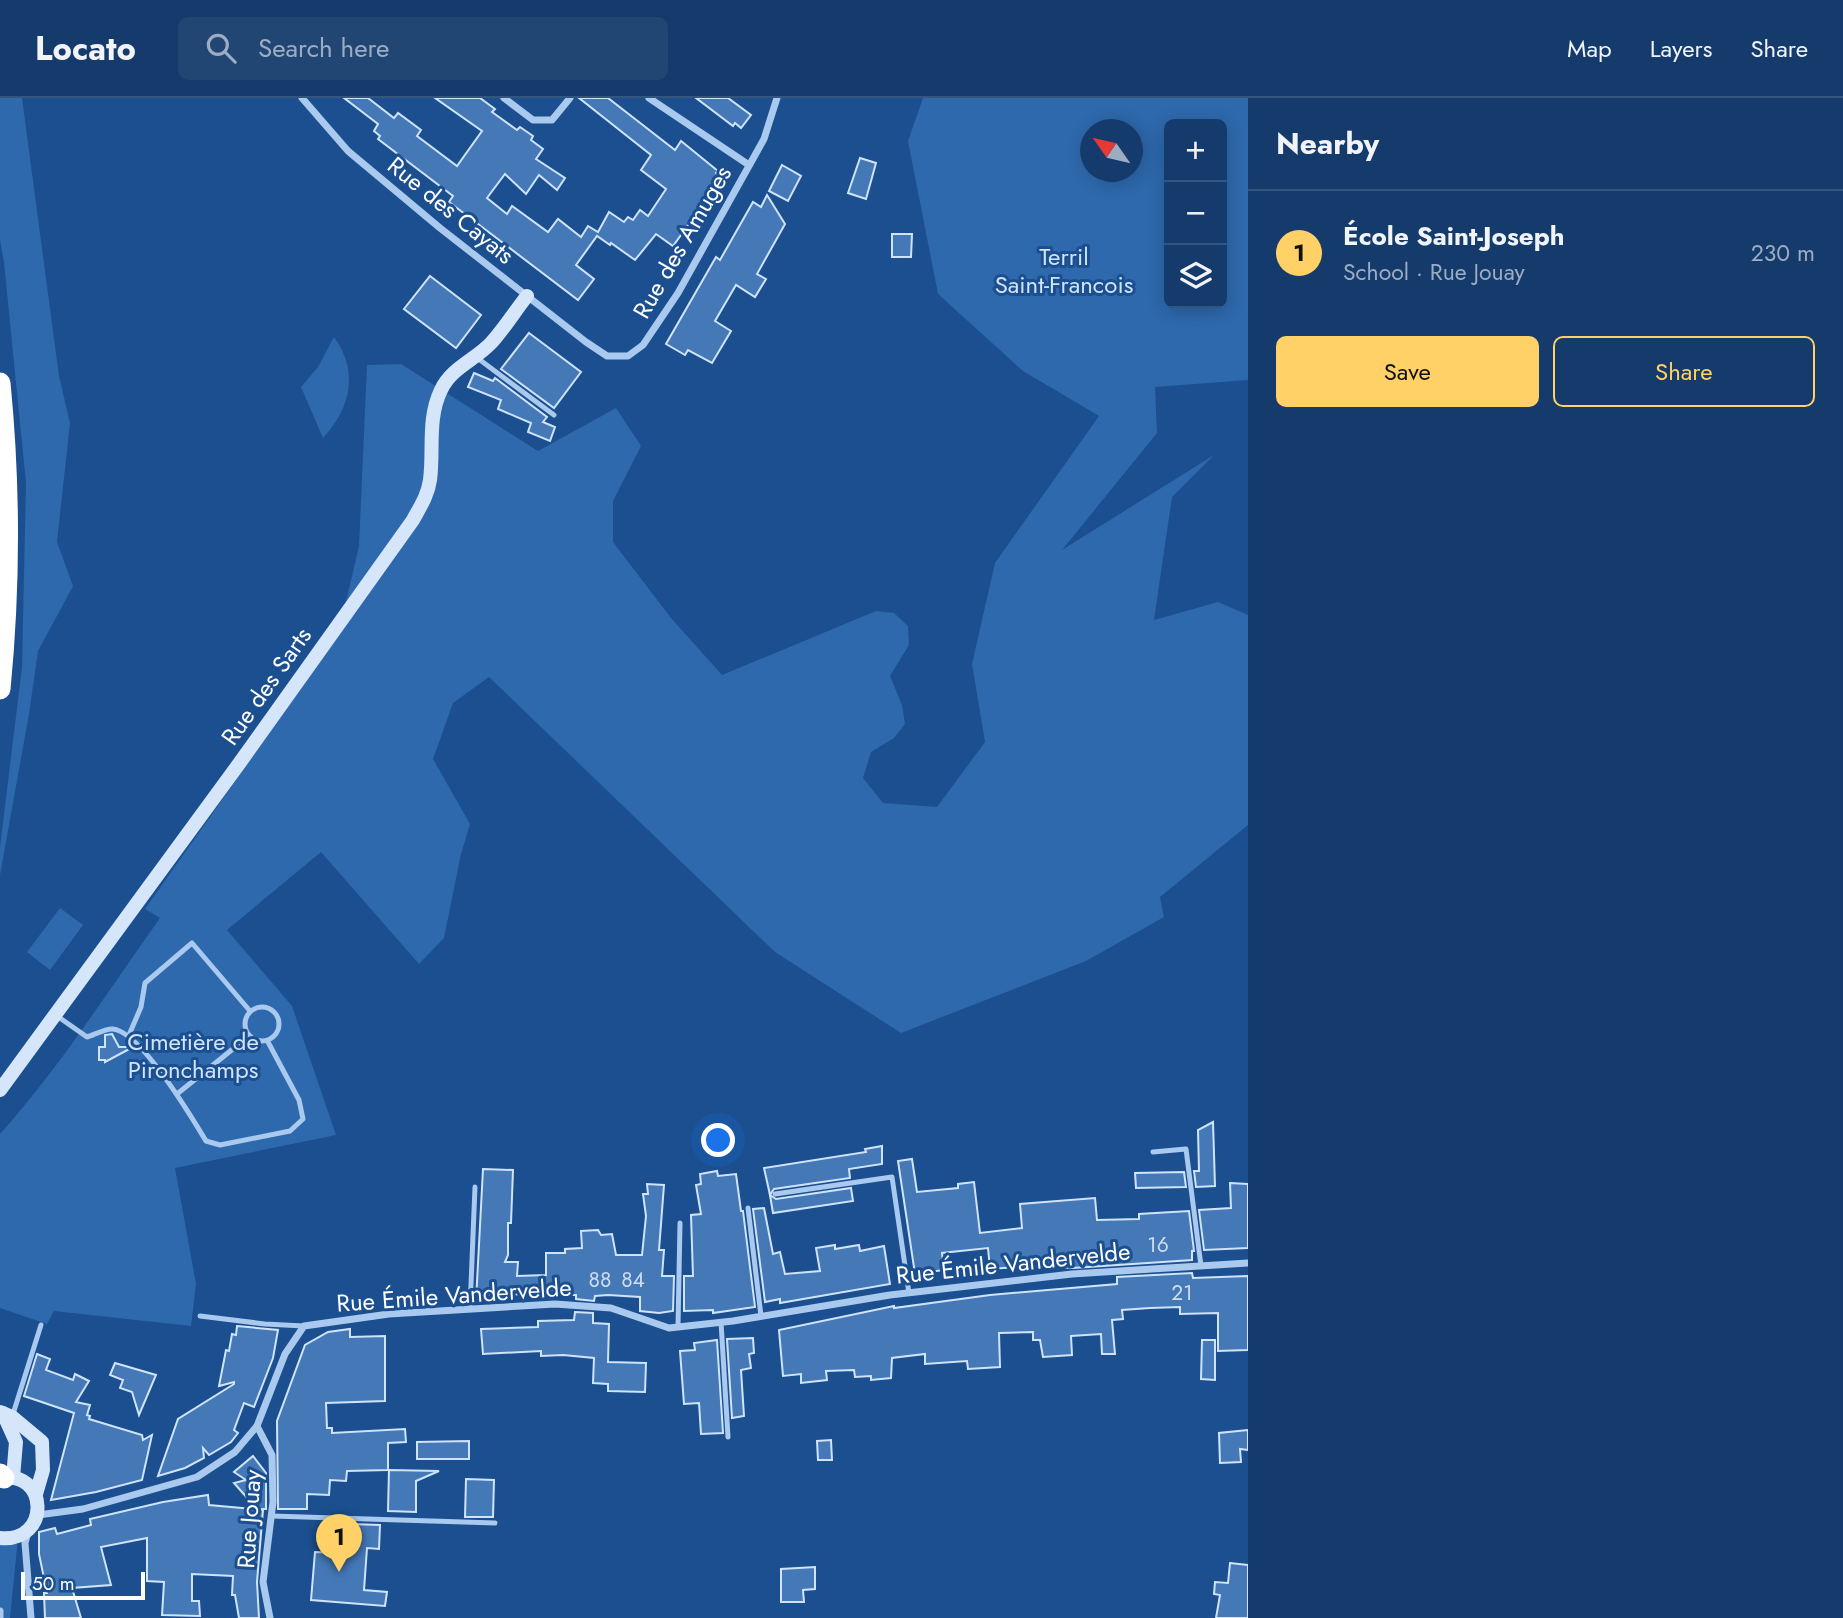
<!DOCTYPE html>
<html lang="en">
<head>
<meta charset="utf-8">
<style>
	body { margin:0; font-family:Jost,sans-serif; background:#214673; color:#f1f3f6 }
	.controls { position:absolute; right:21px; top:21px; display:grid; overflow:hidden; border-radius:10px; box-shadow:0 4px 18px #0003 }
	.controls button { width:63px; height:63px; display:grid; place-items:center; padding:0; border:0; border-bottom:2px solid #33557e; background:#143b6b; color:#f1f3f6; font:35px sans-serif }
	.compass { position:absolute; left:1080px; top:21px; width:63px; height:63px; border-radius:50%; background:#143b6b; box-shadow:0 4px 18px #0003; rotate:304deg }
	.scale { position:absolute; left:21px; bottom:18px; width:124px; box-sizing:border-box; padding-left:7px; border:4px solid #fff; border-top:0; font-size:19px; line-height:24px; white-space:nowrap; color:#fff; -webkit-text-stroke:5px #1b4f8f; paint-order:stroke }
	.you { position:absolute; left:719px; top:1043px; width:24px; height:24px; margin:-18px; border:5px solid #fff; border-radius:50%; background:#1a73e8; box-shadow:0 0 0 10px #1a73e833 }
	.badge { display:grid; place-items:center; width:46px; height:46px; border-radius:50%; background:#ffd166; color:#111; font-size:23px; font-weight:700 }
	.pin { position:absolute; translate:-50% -58px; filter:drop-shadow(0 2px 4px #0008) }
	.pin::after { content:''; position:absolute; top:37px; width:24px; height:21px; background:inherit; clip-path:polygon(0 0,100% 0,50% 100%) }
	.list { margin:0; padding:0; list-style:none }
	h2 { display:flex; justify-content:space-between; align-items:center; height:91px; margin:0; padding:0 28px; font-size:30px }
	h2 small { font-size:23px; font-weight:400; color:#9dadc1 }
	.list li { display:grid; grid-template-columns:46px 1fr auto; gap:21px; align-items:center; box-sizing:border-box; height:126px; padding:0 28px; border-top:2px solid #33557e }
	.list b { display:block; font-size:26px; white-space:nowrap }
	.list p { margin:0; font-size:23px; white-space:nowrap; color:#9dadc1 }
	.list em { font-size:23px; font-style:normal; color:#9dadc1 }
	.actions { display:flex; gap:14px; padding:21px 28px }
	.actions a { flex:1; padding:16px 0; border:2px solid #ffd166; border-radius:10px; text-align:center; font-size:24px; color:#ffd166 }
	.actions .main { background:#ffd166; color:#111 }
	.icon { flex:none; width:38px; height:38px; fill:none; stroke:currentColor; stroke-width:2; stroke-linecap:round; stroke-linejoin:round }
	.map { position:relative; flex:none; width:1248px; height:1520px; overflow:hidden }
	header { display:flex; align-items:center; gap:42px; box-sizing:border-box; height:98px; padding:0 35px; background:#143b6b; border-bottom:2px solid #33557e }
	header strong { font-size:33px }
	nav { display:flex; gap:38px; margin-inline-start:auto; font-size:24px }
	.search { width:490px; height:63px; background:#214673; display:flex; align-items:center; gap:18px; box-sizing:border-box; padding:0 24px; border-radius:10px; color:#9dadc1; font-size:26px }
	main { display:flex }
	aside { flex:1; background:#143b6b }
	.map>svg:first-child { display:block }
	.green { fill:#2e69ad; fill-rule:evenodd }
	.building { fill:#4478b7; stroke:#cfe3fa; stroke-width:2 }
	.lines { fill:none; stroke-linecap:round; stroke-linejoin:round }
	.lane { stroke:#a9c9ee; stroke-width:5 }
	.street { stroke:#a9c9ee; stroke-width:7 }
	.secondary { stroke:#d6e6fa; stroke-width:14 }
	.highway { stroke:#fff; stroke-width:21 }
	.labels { text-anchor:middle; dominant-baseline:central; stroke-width:6; stroke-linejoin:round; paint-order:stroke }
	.number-label { font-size:21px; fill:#d0dded }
	.street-label { font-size:24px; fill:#fff; stroke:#1b4f8f }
	.park-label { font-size:24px; fill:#cfe3fa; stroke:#1b4f8f }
</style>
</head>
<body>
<header>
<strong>Locato</strong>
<div class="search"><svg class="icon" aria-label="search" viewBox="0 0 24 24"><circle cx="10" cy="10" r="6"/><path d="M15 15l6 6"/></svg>Search here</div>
<nav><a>Map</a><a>Layers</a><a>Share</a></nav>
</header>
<main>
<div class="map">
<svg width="1248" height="1520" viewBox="0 0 1248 1520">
	<rect width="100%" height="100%" fill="#1b4f8f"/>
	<g class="green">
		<polygon points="0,0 22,0 59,278 70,325 57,444 73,488 38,553 29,616 0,777 0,749 22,569 26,385 4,164 0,142"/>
		<path d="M923,0H1248V282L1155,289L1157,335L1062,452L1214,357L1172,399L1154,522L1218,504L1248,517V727L1160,799L1164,819L1086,863L901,935L775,854L489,579L453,605L433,661L470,726L461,756L444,840L419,866L321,754L227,832L292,908L336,1037L175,1070L196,1186L191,1228L54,1213L47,1226L0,1210V1036C60,969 108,893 160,820L145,811L338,538L359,448L367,267L401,266L538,353L616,310L641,348L613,403V444L671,520L722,577L876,513L894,515L908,528L909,547L890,578L902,607L905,626L894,640L871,654L863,680L883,705L937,709L985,644L972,566L995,465L1099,318L1023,273L938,196L908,43ZM1169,26H1222V205H1169ZM1090,32H1132V74H1090Z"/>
		<path d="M334,239C359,273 351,310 323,340L301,289L318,269Z"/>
		<polygon points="60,810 83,827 50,872 27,854"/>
		<polygon points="18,1440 10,1520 0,1520 0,1442"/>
	</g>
	<g class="building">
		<polygon points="344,0 368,0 394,20 398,15 421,32 417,38 457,68 482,33 435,0 480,0 495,11 492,14 517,32 520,29 533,38 531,42 543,51 536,61 565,80 557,92 539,77 526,96 505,76 487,100 507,116 512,108 548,134 558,121 581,139 588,128 598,134 609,114 624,124 628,119 633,122 640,112 648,118 666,91 641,72 651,57 579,0 608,0 675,52 681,43 718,73 716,75 722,80 673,148 656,136 635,162 611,145 610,147 597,138 576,167 594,181 578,202 449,104 453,98 378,41 380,38 374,33 378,26"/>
		<polygon points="696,0 728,0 751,17 741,30 735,25 733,28"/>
		<polygon points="860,60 876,65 866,101 848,95"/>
		<polygon points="782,67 801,78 788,103 769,93"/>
		<polygon points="767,97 785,126 757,176 766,181 755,199 736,187 715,223 731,233 712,265 688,252 685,257 666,246 716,159 720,162 753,104 761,109"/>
		<polygon points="892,136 912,136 911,159 892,159"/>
		<polygon points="430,178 481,217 456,250 404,211"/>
		<polygon points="529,235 581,274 554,310 501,271"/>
		<polygon points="474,275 493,283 495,280 547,319 543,324 555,329 550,343 528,334 531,325 498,311 501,302 468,289"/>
		<polygon points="112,936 119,949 133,949 105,964 105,962 99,962 99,949 105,949 105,937"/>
		<polygon points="1213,1024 1215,1088 1196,1089 1194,1073 1199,1073 1198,1032"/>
		<polygon points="882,1048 882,1066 849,1071 850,1080 774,1091 770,1097 764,1070 866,1054 865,1051"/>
		<polygon points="912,1061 917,1094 958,1090 958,1086 974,1084 980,1135 1022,1130 1020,1106 1095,1100 1097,1122 1139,1121 1139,1116 1189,1113 1194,1153 1192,1153 1192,1162 1073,1170 1057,1169 1057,1166 990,1171 988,1150 942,1155 944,1172 915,1176 898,1063"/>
		<polygon points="483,1071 513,1072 511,1125 508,1125 508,1157 505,1164 518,1164 517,1178 546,1177 546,1155 565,1155 565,1151 582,1150 581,1133 598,1132 601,1137 612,1136 616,1157 642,1157 646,1118 643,1096 648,1096 647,1086 664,1087 659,1152 664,1152 662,1178 674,1178 673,1213 659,1215 640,1213 640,1199 608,1197 595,1198 594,1203 576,1201 576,1197 487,1196 487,1203 476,1203"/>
		<polygon points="717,1073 718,1078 736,1076 741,1113 743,1113 755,1209 713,1215 713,1212 684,1213 684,1178 693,1178 691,1117 701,1116 696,1087 701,1086 700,1076"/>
		<polygon points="1184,1074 1186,1089 1136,1090 1135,1075"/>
		<polygon points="1230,1085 1248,1086 1248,1150 1204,1152 1199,1112 1231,1110"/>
		<polygon points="851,1090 853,1103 773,1115 770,1097 776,1101"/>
		<polygon points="764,1110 773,1156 780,1154 785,1176 820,1173 816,1150 835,1147 835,1151 859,1147 860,1153 884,1148 890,1186 780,1205 780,1201 765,1204 753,1111"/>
		<polygon points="1192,1175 1193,1180 1248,1178 1248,1252 1218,1253 1218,1215 1180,1216 1180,1209 1150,1210 1122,1212 1123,1221 1112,1222 1115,1256 1102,1256 1101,1236 1071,1238 1072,1257 1043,1259 1040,1242 1033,1242 1033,1234 999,1235 1000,1269 968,1271 967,1263 925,1266 925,1256 892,1260 891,1280 871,1282 871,1278 855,1279 854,1272 826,1273 827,1282 801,1285 801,1276 783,1278 779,1232 894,1208 894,1210 990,1197 1117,1186 1117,1179"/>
		<polygon points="575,1214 593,1215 593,1225 609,1226 608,1264 646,1265 645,1294 608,1293 608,1286 593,1285 594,1260 563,1257 541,1258 541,1253 483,1256 481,1231 538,1229 538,1223 574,1222"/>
		<polygon points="237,1228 278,1232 273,1260 254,1309 244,1305 234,1332 238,1335 231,1344 209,1357 203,1350 204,1360 185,1370 158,1378 178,1321 234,1286 234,1284 219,1288 226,1252 229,1253 232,1236 236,1237"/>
		<polygon points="350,1231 350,1239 385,1238 385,1303 326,1305 327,1330 332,1330 332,1335 405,1331 406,1344 388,1345 388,1372 347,1373 346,1383 330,1382 329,1397 307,1396 307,1411 278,1411 277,1323 305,1247 328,1234"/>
		<polygon points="753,1240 754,1255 749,1256 751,1270 741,1272 744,1318 732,1320 727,1241"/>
		<polygon points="717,1242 723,1335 701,1336 699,1305 684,1306 680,1253 695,1252 694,1245"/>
		<polygon points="1202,1242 1215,1242 1215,1282 1201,1281"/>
		<polygon points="37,1256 50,1261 46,1272 73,1282 75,1276 89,1283 76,1304 90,1307 87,1317 90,1318 89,1321 142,1337 143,1342 152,1337 142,1382 96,1394 51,1402 74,1315 24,1298"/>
		<polygon points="115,1265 156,1277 139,1317 132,1294 120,1290 123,1282 110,1277"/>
		<polygon points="1248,1332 1248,1352 1240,1351 1241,1364 1220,1365 1219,1335"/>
		<polygon points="831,1342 832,1362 818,1362 817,1343"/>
		<polygon points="469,1343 469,1361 417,1361 417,1344"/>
		<polygon points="253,1358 266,1375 266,1411 257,1411 234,1385 246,1382 234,1374"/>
		<polygon points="389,1372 439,1373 416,1383 416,1414 388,1413"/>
		<polygon points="466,1381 494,1382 493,1419 465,1419"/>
		<polygon points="208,1397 209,1407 263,1412 257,1484 259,1520 239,1520 235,1497 232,1497 233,1478 192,1476 192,1503 199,1503 200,1518 162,1517 164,1484 147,1483 147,1440 101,1449 111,1487 72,1490 81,1520 45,1520 44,1495 47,1495 39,1456 39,1434 55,1430 57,1436 91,1427 90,1421 163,1404"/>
		<polygon points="350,1426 380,1427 379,1451 367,1450 364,1492 387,1494 385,1508 311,1502 315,1454 343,1455 344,1438 349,1438"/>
		<polygon points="1230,1465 1248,1467 1248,1520 1216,1520 1220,1497 1214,1496 1215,1484 1228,1485"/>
		<polygon points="815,1469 815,1491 803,1492 804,1504 781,1504 781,1471"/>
	</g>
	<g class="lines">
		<g class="lane">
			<polyline points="476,259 554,317"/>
			<circle cx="262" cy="926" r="17"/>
			<path d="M57,918L87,939C94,937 106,930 113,931C141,934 191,1018 206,1043L220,1047L290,1033L303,1021L299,1002L268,944"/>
			<polyline points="129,937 141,909 145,885 192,845 250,913"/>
			<polyline points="177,996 249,938"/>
			<polyline points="1153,1054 1186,1051 1201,1168"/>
			<polyline points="775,1096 892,1079 909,1195"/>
			<polyline points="748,1110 761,1218"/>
			<polyline points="470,1211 475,1089"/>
			<polyline points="200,1218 265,1226 304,1228"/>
			<polyline points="721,1224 728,1339"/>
			<polyline points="678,1229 680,1125"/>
			<polyline points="13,1316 41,1227"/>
			<polyline points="272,1418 495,1425"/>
		</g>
		<g class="street">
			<polyline points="302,0 348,53 440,130 586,244 607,258 628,258 643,247 678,195 764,41 777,0"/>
			<polyline points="504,0 533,22 552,22 570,0"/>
			<polyline points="649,0 749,67"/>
			<polyline points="257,1328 272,1357 273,1404 263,1484 270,1520"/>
			<polyline points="38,1417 83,1411 197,1379 235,1354 257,1328 285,1256 304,1228 389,1216 555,1206 611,1210 669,1230 733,1223 890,1197 1072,1176 1248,1165"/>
			<polyline points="28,1434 25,1445 31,1520"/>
			<polyline points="0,1513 0,1520"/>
		</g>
		<g class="secondary">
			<path d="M0,992L241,663L413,422C420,409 428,397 430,382C434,352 427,321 441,292C451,270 475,262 491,245C504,231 515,213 527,198"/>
			<polyline points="0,1314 12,1319 42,1344 43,1372 36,1396"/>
			<polyline points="3,1315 16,1344 13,1380"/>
			<path d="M0,1381C48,1370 52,1445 0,1440"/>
		</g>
		<g class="highway">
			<path d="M0,285C10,387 10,489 0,591"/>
			<polyline points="0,1376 4,1380"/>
		</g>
	</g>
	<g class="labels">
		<g class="number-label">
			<text x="1158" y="1147">16</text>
			<text x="600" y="1182">88</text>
			<text x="633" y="1182">84</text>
			<text x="1182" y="1195">21</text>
		</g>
		<g class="street-label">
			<text transform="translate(451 112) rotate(39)">Rue des Cayats</text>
			<text transform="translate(682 144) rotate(-60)">Rue des Amuges</text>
			<text transform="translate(266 588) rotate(-55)">Rue des Sarts</text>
			<text transform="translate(1013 1165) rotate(-6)">Rue Émile Vandervelde</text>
			<text transform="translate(454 1197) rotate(-4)">Rue Émile Vandervelde</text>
			<text transform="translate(249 1421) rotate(-86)">Rue Jouay</text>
		</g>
		<g class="park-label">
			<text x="1064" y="158">Terril<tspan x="1064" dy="28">Saint-Francois</tspan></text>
			<text x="193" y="943">Cimetière de<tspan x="193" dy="28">Pironchamps</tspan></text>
		</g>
	</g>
</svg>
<div class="controls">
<button>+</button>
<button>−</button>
<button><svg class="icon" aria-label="layers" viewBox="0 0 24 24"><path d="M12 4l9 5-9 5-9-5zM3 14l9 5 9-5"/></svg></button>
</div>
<svg class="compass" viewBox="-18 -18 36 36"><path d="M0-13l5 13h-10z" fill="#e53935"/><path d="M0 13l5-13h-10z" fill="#9dadc1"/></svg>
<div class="scale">50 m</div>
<div class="you"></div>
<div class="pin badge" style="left:339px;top:1474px">1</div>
</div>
<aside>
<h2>Nearby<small></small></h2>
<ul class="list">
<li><span class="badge">1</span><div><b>École Saint-Joseph</b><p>School · Rue Jouay</p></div><em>230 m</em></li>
</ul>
<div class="actions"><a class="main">Save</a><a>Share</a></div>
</aside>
</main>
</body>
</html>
